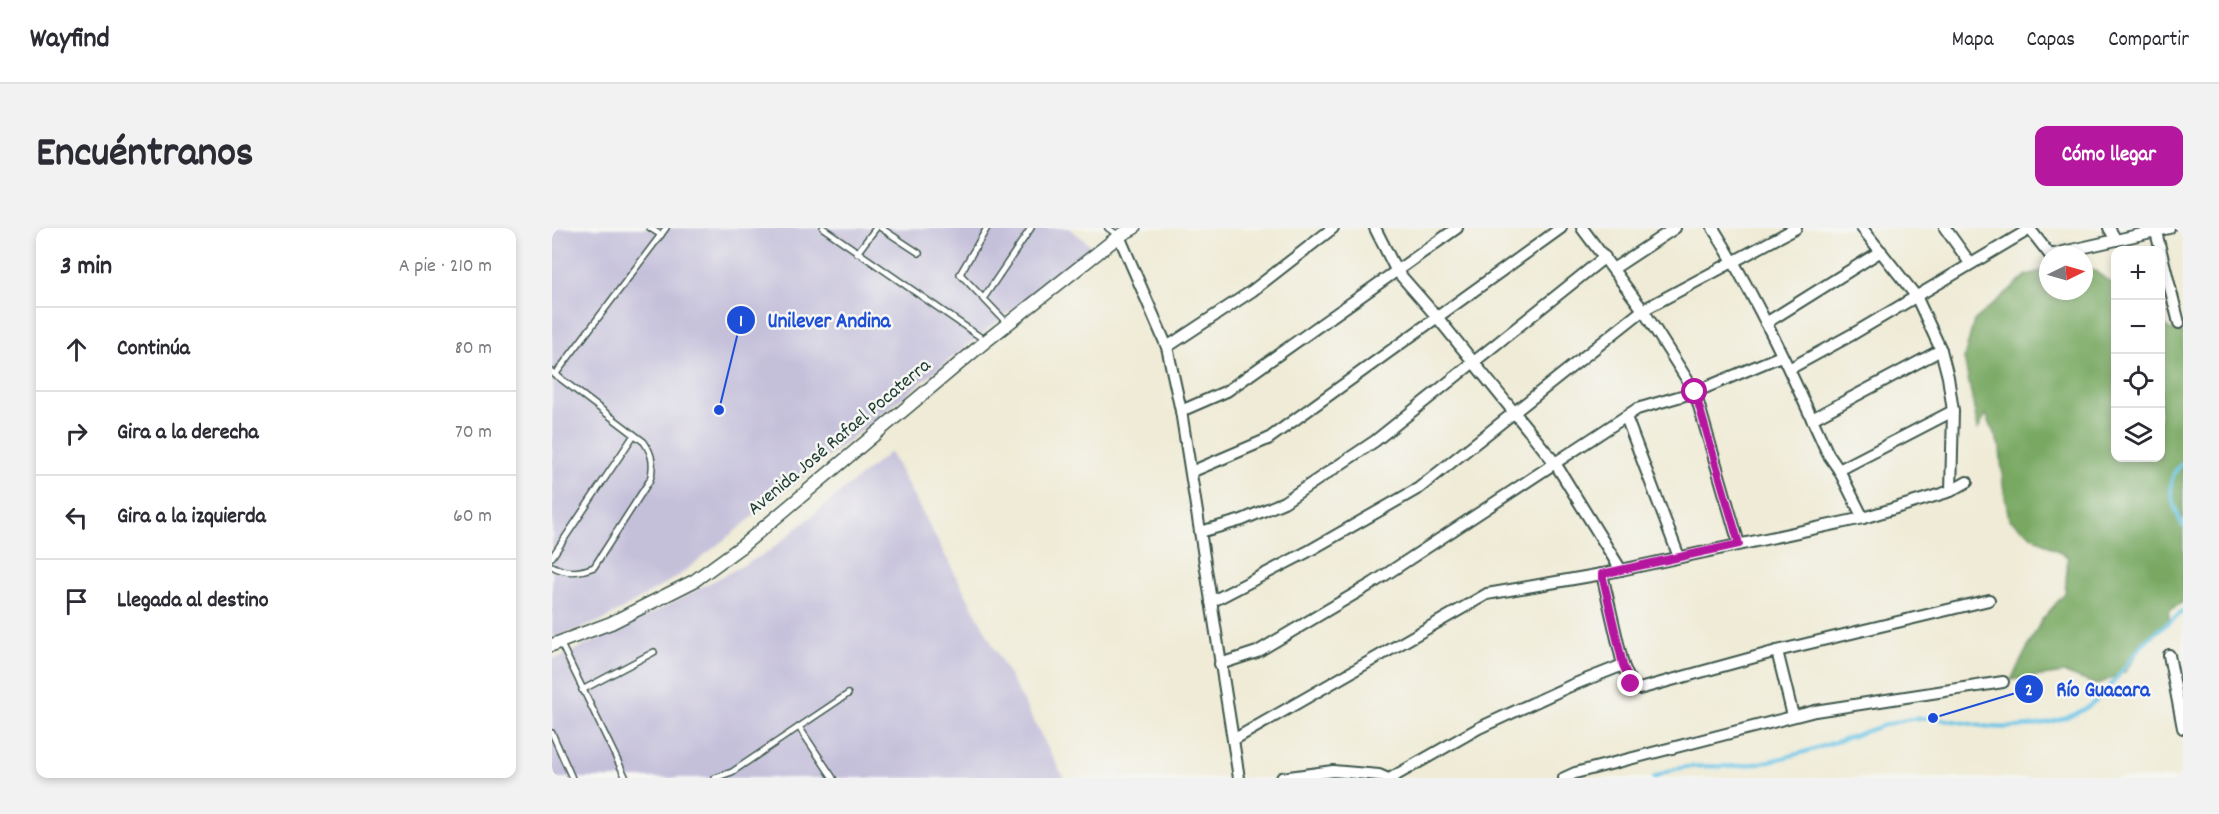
<!DOCTYPE html>
<html lang="es">
<head>
<meta charset="utf-8">
<style>
	body { margin:0; font-family:Dekko,sans-serif; background:#f2f2f3; color:#2b2b33 }
	.controls { position:absolute; right:18px; top:18px; display:grid; overflow:hidden; border-radius:12px; box-shadow:0 3px 9px #0003 }
	.controls button { width:54px; height:54px; display:grid; place-items:center; padding:0; border:0; border-bottom:2px solid #e1e1e2; background:#fff; color:#2b2b33; font:30px sans-serif }
	.compass { position:absolute; left:1487px; top:18px; width:54px; height:54px; border-radius:50%; background:#fff; box-shadow:0 3px 9px #0003; rotate:85deg }
	.stop { position:absolute; width:18px; height:18px; margin:-14px; border:4px solid #b5179e; border-radius:50%; background:#fff }
	.stop.end { background:#b5179e; border-color:#fff; box-shadow:0 2px 6px #0008 }
	.list { margin:0; padding:0; list-style:none }
	h2 { display:flex; justify-content:space-between; align-items:center; height:78px; margin:0; padding:0 24px; font-size:26px }
	h2 small { font-size:20px; font-weight:400; color:#7c7c81 }
	.list li { display:grid; grid-template-columns:39px 1fr auto; gap:18px; align-items:center; box-sizing:border-box; height:84px; padding:0 24px; border-top:2px solid #e1e1e2 }
	.list b { display:block; font-size:22px; white-space:nowrap }
	.list em { font-size:20px; font-style:normal; color:#7c7c81 }
	.icon { flex:none; width:33px; height:33px; fill:none; stroke:currentColor; stroke-width:2; stroke-linecap:round; stroke-linejoin:round }
	.map { position:relative; flex:none; width:1631px; height:550px; overflow:hidden; border-radius:12px }
	header { display:flex; align-items:center; gap:36px; box-sizing:border-box; height:84px; padding:0 30px; background:#fff; border-bottom:2px solid #e1e1e2 }
	header strong { font-size:28px }
	nav { display:flex; gap:33px; margin-inline-start:auto; font-size:21px }
	.intro { display:flex; align-items:center; justify-content:space-between; box-sizing:border-box; height:144px; padding:0 36px }
	h1 { margin:0; font-size:42px }
	.button { padding:15px 27px; border-radius:12px; background:#b5179e; color:#fff; font-size:21px; font-weight:700 }
	main { display:flex; gap:36px; padding:0 36px }
	aside { flex:1; background:#fff; border-radius:12px; box-shadow:0 3px 9px #0003 }
	.map>svg:first-child { display:block }
	.industrial { fill:#c5c0da }
	.forest { fill:#78a862; stroke:#4c724b; stroke-width:1.5 }
	.lines { fill:none; stroke-linecap:round; stroke-linejoin:round }
	.stream { stroke:#68c4e6; stroke-width:4 }
	.service-casing { stroke:#3e574c; stroke-width:8 }
	.minor-casing { stroke:#3e574c; stroke-width:14 }
	.tertiary-casing { stroke:#3e574c; stroke-width:15 }
	.service { stroke:#fff; stroke-width:5 }
	.minor { stroke:#fff; stroke-width:10 }
	.tertiary { stroke:#fff; stroke-width:12 }
	.route { stroke:#b5179e; stroke-width:8 }
	.labels { text-anchor:middle; dominant-baseline:central; stroke-width:5; stroke-linejoin:round; paint-order:stroke }
	.street-label { font-size:20px; fill:#1f3d34; stroke:#f6f6f2 }
	.leader { fill:none; stroke:#1d4ed8; stroke-width:2 }
	.callout-dot { fill:#1d4ed8; stroke:#f6f6f2; stroke-width:2 }
	.mark-label { font-size:18px; text-anchor:middle; font-weight:bold; fill:#fff }
	.callout-label { font-size:21px; text-anchor:middle; font-weight:bold; fill:#1d4ed8; stroke:#f6f6f2; stroke-width:5; stroke-linejoin:round; paint-order:stroke }
</style>
</head>
<body>
<header>
<strong>Wayfind</strong>
<nav><a>Mapa</a><a>Capas</a><a>Compartir</a></nav>
</header>
<div class="intro"><h1>Encuéntranos</h1><a class="button">Cómo llegar</a></div>
<main>
<aside>
<h2>3 min<small>A pie · 210 m</small></h2>
<ul class="list">
<li><svg class="icon" aria-label="ahead" viewBox="0 0 24 24"><path d="M12 20V5M6 11l6-6 6 6"/></svg><div><b>Continúa</b></div><em>80 m</em></li>
<li><svg class="icon" aria-label="right" viewBox="0 0 24 24"><path d="M7 20v-9h11M14 6l5 5-5 5"/></svg><div><b>Gira a la derecha</b></div><em>70 m</em></li>
<li><svg class="icon" aria-label="left" viewBox="0 0 24 24"><path d="M17 20v-9H6M10 6l-5 5 5 5"/></svg><div><b>Gira a la izquierda</b></div><em>60 m</em></li>
<li><svg class="icon" aria-label="arrive" viewBox="0 0 24 24"><path d="M6 21V4h12l-3 4 3 4H6"/></svg><div><b>Llegada al destino</b></div></li>
</ul>
</aside>
<div class="map">
<svg width="1631" height="550" viewBox="0 0 1631 550">
	<rect width="100%" height="100%" fill="#f6f6f2"/>
	<filter id="ink" filterUnits="userSpaceOnUse"><feTurbulence type="fractalNoise" baseFrequency=".0167" numOctaves="2"/><feDisplacementMap in="SourceGraphic" scale="12" xChannelSelector="R" yChannelSelector="G"/><feConvolveMatrix kernelMatrix="1 2 1 2 8 2 1 2 1" color-interpolation-filters="sRGB"/></filter>
	<filter id="wash" filterUnits="userSpaceOnUse"><feTurbulence type="fractalNoise" baseFrequency=".008" numOctaves="4" result="noise"/><feDisplacementMap in="SourceGraphic" scale="24" xChannelSelector="R" yChannelSelector="G"/><feGaussianBlur stdDeviation="1.35" result="paint"/><feColorMatrix in="noise" values="0 0 0 0 0 0 0 0 0 0 0 0 0 0 0 0 0 1.4 0 .05"/><feComposite in="paint" operator="in"/></filter>
	<g filter="url(#wash)">
		<rect width="100%" height="100%" fill="#efebd6"/>
		<g class="industrial">
			<polygon points="0,0 517,0 540,18 128,347 52,392 0,411"/>
			<polygon points="338,224 512,550 0,550 0,431 9,429 97,387 216,324"/>
		</g>
		<polygon class="forest" points="1496,41 1496,63 1532,63 1532,41 1543,43 1563,58 1564,230 1608,230 1609,95 1621,103 1631,105 1631,374 1617,383 1617,395 1590,417 1573,444 1545,457 1513,445 1459,452 1489,393 1513,365 1516,329 1485,311 1457,291 1451,257 1448,220 1434,186 1426,201 1412,130 1422,93 1475,47"/>
		<g class="lines">
			<g class="stream">
				<path d="M1631,235C1610,251 1621,278 1631,298"/>
				<path d="M1102,550C1133,531 1162,542 1195,537C1231,532 1266,520 1301,508C1324,500 1346,491 1371,490C1394,489 1416,497 1439,499C1466,501 1498,497 1523,486C1554,472 1568,443 1589,418C1601,404 1617,395 1631,383"/>
			</g>
		</g>
	</g>
	<g filter="url(#ink)">
		<g class="lines">
			<defs>
				<g id="service">
					<polyline points="98,0 109,7"/>
					<polyline points="271,0 434,113"/>
					<polyline points="329,0 367,25"/>
					<polyline points="435,0 408,46 455,95"/>
					<polyline points="556,0 567,8"/>
					<polyline points="305,25 324,0"/>
					<polyline points="431,71 479,0"/>
					<path d="M0,144L92,214C101,227 102,238 98,252L42,339C27,345 14,346 0,338"/>
					<polyline points="3,147 114,0"/>
					<polyline points="0,329 82,207"/>
					<polyline points="9,416 74,550"/>
					<polyline points="30,462 102,424"/>
					<polyline points="247,499 281,550"/>
					<polyline points="0,505 20,550"/>
					<polyline points="163,550 180,544 296,466"/>
				</g>
				<g id="minor">
					<polyline points="823,0 844,42 885,89 1003,235 1069,342"/>
					<polyline points="1030,0 1091,82 1143,164 1187,316"/>
					<path d="M1161,0C1206,72 1241,149 1276,226L1287,242L1311,290"/>
					<polyline points="1310,0 1364,68 1389,122 1396,149 1401,183 1399,263"/>
					<polyline points="1393,0 1418,35"/>
					<polyline points="1477,0 1498,27 1617,0"/>
					<polyline points="1557,0 1564,12"/>
					<polyline points="1604,4 1627,95"/>
					<polyline points="567,8 615,119 629,183 687,550"/>
					<polyline points="1061,41 1123,0"/>
					<polyline points="1214,95 1329,23"/>
					<polyline points="615,119 700,63 781,0"/>
					<polyline points="1237,141 1301,106 1478,1"/>
					<polyline points="629,183 675,163 905,0"/>
					<polyline points="1074,189 1127,329"/>
					<polyline points="1260,191 1389,122"/>
					<polyline points="1287,242 1401,183"/>
					<polyline points="639,244 716,211 1009,0"/>
					<polyline points="648,304 690,292 732,274 823,213 1053,29"/>
					<polyline points="1050,346 1071,437 1079,456 1087,461 1225,423 1437,372"/>
					<polyline points="659,374 755,324 867,260 1091,82 1244,0"/>
					<polyline points="1225,423 1241,488"/>
					<polyline points="1617,427 1631,500"/>
					<polyline points="668,436 705,424 821,355 1085,181 1143,164 1229,128"/>
					<polyline points="681,512 935,366 1050,346 1311,290 1399,263 1415,254"/>
					<polyline points="730,550 781,543 827,547 834,550"/>
					<polyline points="839,550 927,500 1018,458 1071,437"/>
					<polyline points="1012,550 1023,545 1263,483 1451,454"/>
				</g>
				<polyline id="tertiary" points="0,417 59,395 142,353 190,318 434,113 567,8 582,0"/>
			</defs>
			<use href="#service" class="service-casing"/>
			<use href="#minor" class="minor-casing"/>
			<use href="#tertiary" class="tertiary-casing"/>
			<use href="#service" class="service"/>
			<use href="#minor" class="minor"/>
			<use href="#tertiary" class="tertiary"/>
		</g>
	</g>
	<g class="lines" filter="url(#ink)">
		<polyline class="route" points="1079,456 1071,437 1050,346 1187,316 1143,164"/>
	</g>
	<g class="labels">
		<g class="street-label">
			<text transform="translate(288 210) rotate(-40)">Avenida José Rafael Pocaterra</text>
		</g>
	</g>
	<path class="leader" d="M167 182L189 92M1381 490L1477 461"/>
	<g class="callout-dot">
		<circle cx="167" cy="182" r="6"/>
		<circle cx="1381" cy="490" r="6"/>
		<circle cx="189" cy="92" r="15"/>
		<circle cx="1477" cy="461" r="15"/>
	</g>
	<g class="mark-label">
		<text x="189" y="98">1</text>
		<text x="1477" y="467">2</text>
	</g>
	<g class="callout-label">
		<text x="277" y="99">Unilever Andina</text>
		<text x="1551" y="468">Río Guacara</text>
	</g>
</svg>
<div class="controls">
<button>+</button>
<button>−</button>
<button><svg class="icon" aria-label="locate" viewBox="0 0 24 24"><circle cx="12" cy="12" r="6"/><path d="M12 2v4M12 18v4M2 12h4M18 12h4"/></svg></button>
<button><svg class="icon" aria-label="layers" viewBox="0 0 24 24"><path d="M12 4l9 5-9 5-9-5zM3 14l9 5 9-5"/></svg></button>
</div>
<svg class="compass" viewBox="-18 -18 36 36"><path d="M0-13l5 13h-10z" fill="#e53935"/><path d="M0 13l5-13h-10z" fill="#7c7c81"/></svg>
<div class="stop" style="left:1143px;top:164px"></div>
<div class="stop end" style="left:1079px;top:456px"></div>
</div>
</main>
</body>
</html>
